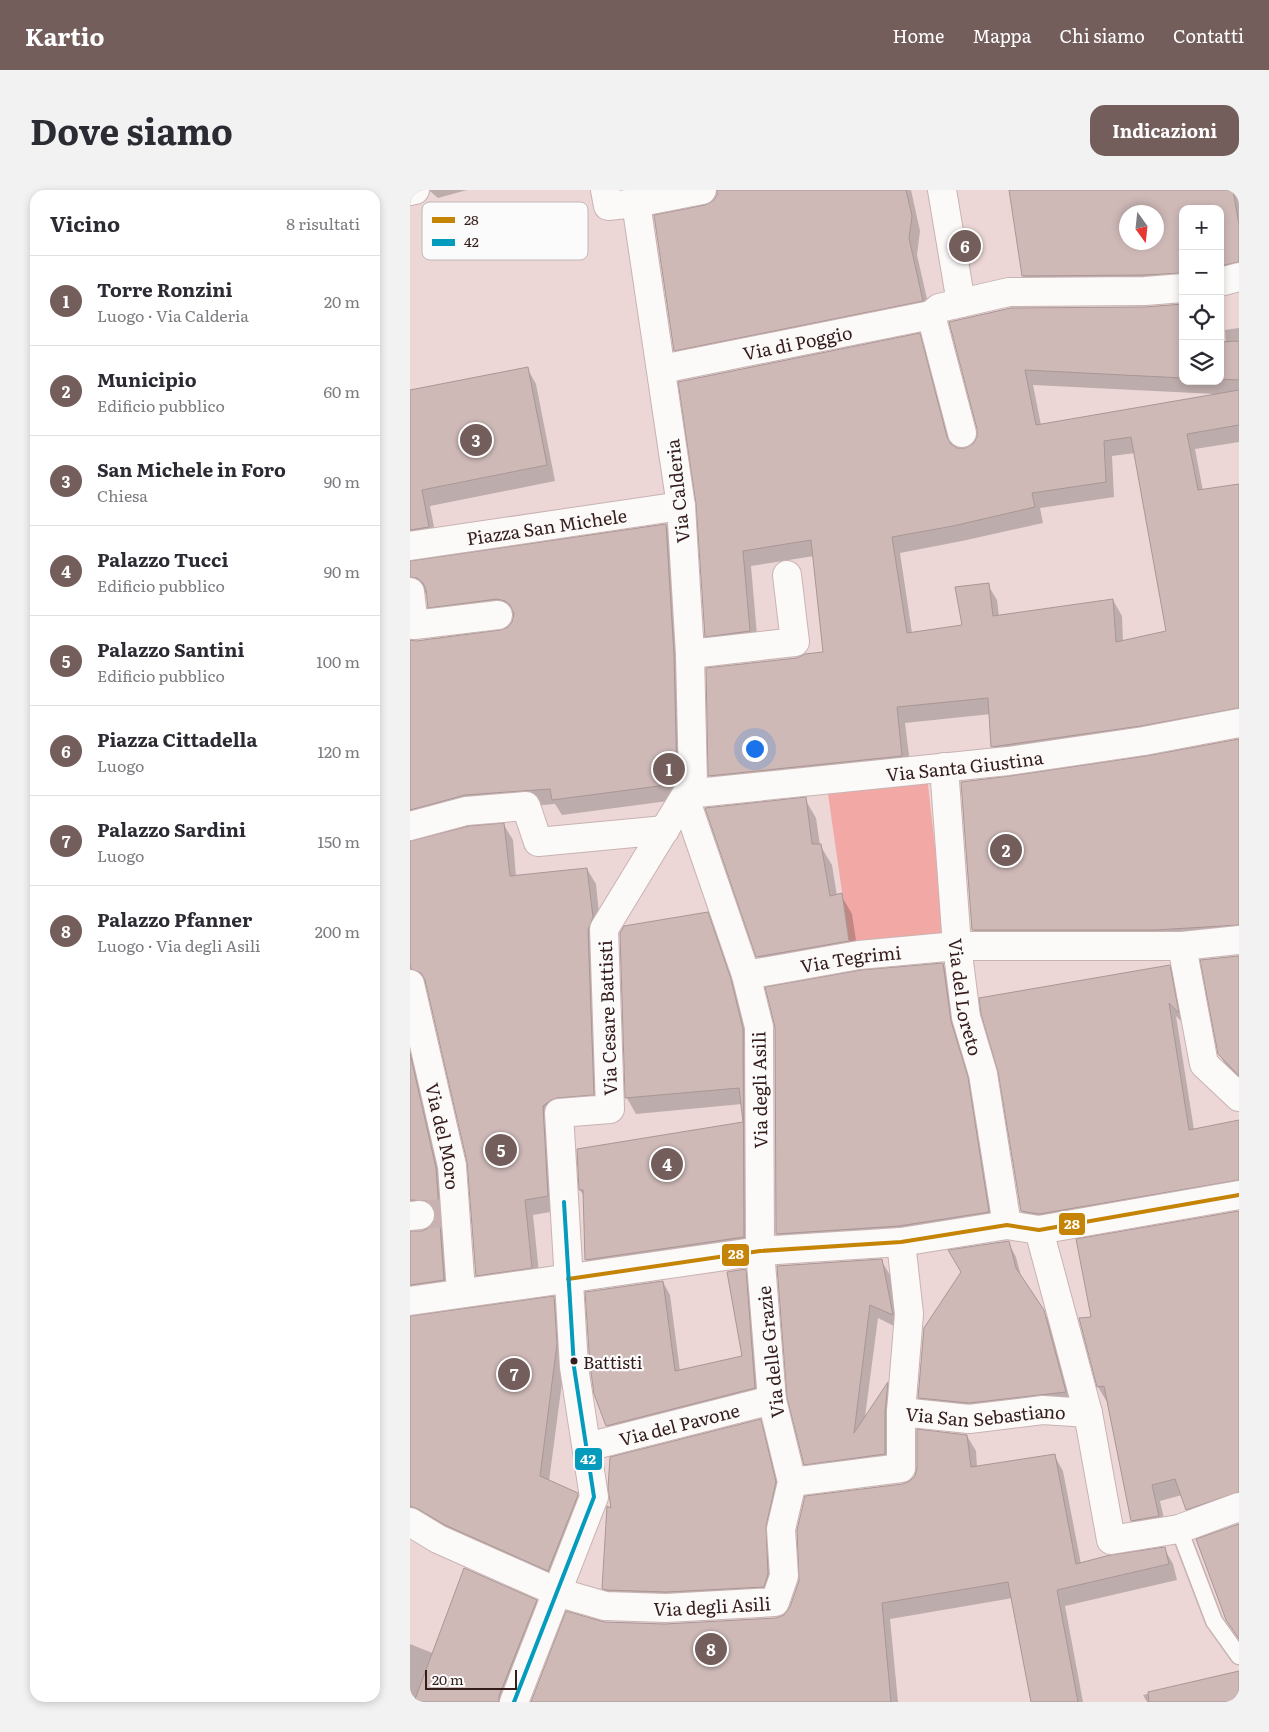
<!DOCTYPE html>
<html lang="it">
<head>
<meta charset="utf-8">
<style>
	body { margin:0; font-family:Literata,serif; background:#f2f2f3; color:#2b2b33 }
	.controls { position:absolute; right:15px; top:15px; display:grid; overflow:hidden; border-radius:10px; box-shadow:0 2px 8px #0003 }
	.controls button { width:45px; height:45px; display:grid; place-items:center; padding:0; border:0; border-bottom:1px solid #e1e1e2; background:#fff; color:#2b2b33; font:25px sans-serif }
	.compass { position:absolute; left:709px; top:15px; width:45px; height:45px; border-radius:50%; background:#fff; box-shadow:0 2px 8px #0003; rotate:165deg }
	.scale { position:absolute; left:15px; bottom:12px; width:92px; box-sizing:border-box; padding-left:5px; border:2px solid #341d1b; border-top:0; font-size:14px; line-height:18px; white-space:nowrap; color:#341d1b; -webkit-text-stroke:4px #fbfbfb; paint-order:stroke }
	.you { position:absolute; left:344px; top:558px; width:18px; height:18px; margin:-12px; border:4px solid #fff; border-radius:50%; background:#1a73e8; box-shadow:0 0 0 8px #1a73e833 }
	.badge { display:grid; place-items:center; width:32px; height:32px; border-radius:50%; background:#745e5c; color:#fff; font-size:16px; font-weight:700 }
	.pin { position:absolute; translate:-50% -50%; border:2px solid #fff; box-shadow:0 1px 5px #0006 }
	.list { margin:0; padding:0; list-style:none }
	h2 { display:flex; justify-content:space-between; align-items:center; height:65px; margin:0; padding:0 20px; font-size:21px }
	h2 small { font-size:16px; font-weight:400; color:#7c7c81 }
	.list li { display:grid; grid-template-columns:32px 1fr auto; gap:15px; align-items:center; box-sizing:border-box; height:90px; padding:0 20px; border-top:1px solid #e1e1e2 }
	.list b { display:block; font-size:19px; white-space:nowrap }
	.list p { margin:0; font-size:16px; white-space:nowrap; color:#7c7c81 }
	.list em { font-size:16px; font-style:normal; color:#7c7c81 }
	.icon { flex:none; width:28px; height:28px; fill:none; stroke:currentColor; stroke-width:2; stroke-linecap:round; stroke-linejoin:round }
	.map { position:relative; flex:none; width:829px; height:1512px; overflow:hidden; border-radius:15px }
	header { display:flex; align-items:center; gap:30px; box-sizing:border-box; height:70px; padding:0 25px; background:#745e5c; color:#fff }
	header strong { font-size:24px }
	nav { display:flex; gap:28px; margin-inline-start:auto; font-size:18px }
	.intro { display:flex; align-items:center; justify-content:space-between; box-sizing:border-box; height:120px; padding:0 30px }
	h1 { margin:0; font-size:35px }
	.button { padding:12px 22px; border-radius:15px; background:#745e5c; color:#fff; font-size:18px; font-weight:700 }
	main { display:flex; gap:30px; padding:0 30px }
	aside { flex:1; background:#fff; border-radius:15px; box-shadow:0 2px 8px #0003 }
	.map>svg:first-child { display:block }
	.green { fill:#f2a9a6 }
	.shadow { fill:#0003; fill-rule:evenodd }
	.building { fill:#ceb9b7; stroke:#a99695; fill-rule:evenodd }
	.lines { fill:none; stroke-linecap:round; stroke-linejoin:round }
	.street-tunnel { stroke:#c7b2b1; stroke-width:28; stroke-dasharray:28 14; stroke-linecap:butt }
	.lane-casing { stroke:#c8b3b2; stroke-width:19 }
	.street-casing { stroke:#c8b3b2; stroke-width:30 }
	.lane { stroke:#fcf9f9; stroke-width:16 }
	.street { stroke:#fcf9f9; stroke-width:28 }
	.bus-1-casing { stroke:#fbfbfb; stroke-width:8 }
	.bus-2-casing { stroke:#fbfbfb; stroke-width:8 }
	.bus-1 { stroke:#c68407; stroke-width:4 }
	.bus-2 { stroke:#059bbc; stroke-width:4 }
	.bus-dot { fill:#341d1b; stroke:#fbfbfb; stroke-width:2 }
	.labels { text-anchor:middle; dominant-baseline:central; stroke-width:4.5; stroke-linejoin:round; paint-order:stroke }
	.bus-label { font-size:17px; fill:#341d1b; stroke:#fbfbfb; text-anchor:start }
	.street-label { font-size:18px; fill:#341d1b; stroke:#fbfbfb }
	.key { fill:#fbfbfb; stroke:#bfb8b8; stroke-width:1 }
	.key-label { font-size:14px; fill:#341d1b }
	.line-badge { stroke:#fbfbfb; stroke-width:2 }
	.badge-label { font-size:14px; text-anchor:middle; font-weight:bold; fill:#fff }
</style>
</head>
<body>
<header>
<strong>Kartio</strong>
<nav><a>Home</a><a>Mappa</a><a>Chi siamo</a><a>Contatti</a></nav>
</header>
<div class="intro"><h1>Dove siamo</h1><a class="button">Indicazioni</a></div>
<main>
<aside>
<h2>Vicino<small>8 risultati</small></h2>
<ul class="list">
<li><span class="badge">1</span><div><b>Torre Ronzini</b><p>Luogo · Via Calderia</p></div><em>20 m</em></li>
<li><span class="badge">2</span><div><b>Municipio</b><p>Edificio pubblico</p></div><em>60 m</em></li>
<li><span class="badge">3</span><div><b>San Michele in Foro</b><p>Chiesa</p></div><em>90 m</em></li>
<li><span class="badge">4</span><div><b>Palazzo Tucci</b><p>Edificio pubblico</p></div><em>90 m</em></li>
<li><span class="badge">5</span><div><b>Palazzo Santini</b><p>Edificio pubblico</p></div><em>100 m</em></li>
<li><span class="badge">6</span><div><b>Piazza Cittadella</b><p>Luogo</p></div><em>120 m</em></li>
<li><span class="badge">7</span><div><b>Palazzo Sardini</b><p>Luogo</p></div><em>150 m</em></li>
<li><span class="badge">8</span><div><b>Palazzo Pfanner</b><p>Luogo · Via degli Asili</p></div><em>200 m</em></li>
</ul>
</aside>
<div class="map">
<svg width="829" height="1512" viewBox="0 0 829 1512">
	<rect width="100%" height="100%" fill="#ecd7d6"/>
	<polygon class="green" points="517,586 535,746 440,758 417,597"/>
	<g class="shadow">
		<polygon points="0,0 57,0 28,8 20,1"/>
		<polygon points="346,0 501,0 510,41 507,65 521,126 274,176 265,160 295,17"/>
		<path d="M600,0H829V79L810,95V19H773V98L622,101L613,86ZM716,22H746V52H716Z"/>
		<path d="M773,115V191H810V145L811,153H816L815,140L829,138V252L785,259L793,301L829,295V534L592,572L583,557L581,524L495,533L501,581L309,601L300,586L387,469L414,463L404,366L341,376L348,457L305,462L296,446L288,314L509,145L518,160L543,257L547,259H556L564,255L568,247V239L540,133ZM623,195L805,204V205L631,235ZM725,263L757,442L713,452L712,426L703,410L589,426L587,410L578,395L554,436L502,443L490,363L552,351L633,333L630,318L704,307L702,266Z"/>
		<polygon points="117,178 126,194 145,291 20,316 27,353 0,359 0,201"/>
		<polygon points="256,335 265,351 273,609 152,625 145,614 64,621 0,639 0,451 5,452 90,442 98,439 103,432 104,426 96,425 28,433 19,417 17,403 8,402 0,405 0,372"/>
		<polygon points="829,550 829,750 572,756 563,740 736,568"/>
		<polygon points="395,609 406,628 410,655 422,675 427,706 431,705 442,724 449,770 359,786 348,767 297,619"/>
		<polygon points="94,635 103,650 106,687 177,679 186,694 191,743 192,920 157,923 146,1021 123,1025 130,1093 76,1101 67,1085 58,972 18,796 14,794 0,797 0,652"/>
		<polygon points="297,723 307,740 330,807 342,856 343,1064 185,1086 176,1070 174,1006 170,1000 168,960 334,933 332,914 226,924 217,908"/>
		<polygon points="829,767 829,891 819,880 809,864"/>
		<polygon points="533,774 540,787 564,901 586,1035 374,1057 367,1044 365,833"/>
		<polygon points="759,776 768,792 776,836 766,826 784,940 829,932 829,1006 621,1037 612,1021"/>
		<polygon points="0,844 35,995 43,1106 0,1114 0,1043 12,1042 20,1038 26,1031 26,1026 18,1025 0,1029"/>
		<polygon points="829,1022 829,1319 786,1335 777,1319 772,1305 750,1311 757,1342 731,1346 722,1331 697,1212 688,1197 670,1130 682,1129"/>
		<polygon points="598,1052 606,1067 612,1090 642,1136 663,1216 517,1222 509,1208"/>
		<polygon points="471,1070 480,1085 490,1139 468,1128 455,1227 478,1194 485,1207 483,1279 403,1289 395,1274"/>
		<polygon points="335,1080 342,1093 352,1211 204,1248 197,1236 253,1092 260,1105 270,1181 333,1167"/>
		<polygon points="144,1108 152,1123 155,1170 139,1291 167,1304 176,1320 147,1396 0,1331 0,1127"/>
		<polygon points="350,1230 358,1245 374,1308 366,1399 202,1413 193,1398 203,1320"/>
		<polygon points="557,1246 566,1261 567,1277 644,1265 653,1281 671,1374 754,1358 763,1374 767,1390 655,1416 673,1512 623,1512 603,1408 480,1429 488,1512 122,1512 194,1433 256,1435 366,1429 375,1426 493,1295 500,1292"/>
		<polygon points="126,1411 135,1427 102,1512 0,1512 0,1454 25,1464"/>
		<polygon points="829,1482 829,1512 737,1512 733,1505"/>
	</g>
	<g class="building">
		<polygon points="307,0 496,0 502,26 499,48 513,111 264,161 244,25 295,15 303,11 307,5"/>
		<path d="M599,0H823L829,35V72L810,76V19H773V83L734,85L612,86ZM716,22H746V52H716Z"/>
		<path d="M773,114V188L615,180L626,235L829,200V235L777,244L788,300L829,294V518L731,536L581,557L578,508L487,517L492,566L298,586L296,478L387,468L395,464L413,462L401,350L333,361L340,441L295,447L286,314L268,192L510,143L537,247L541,254L547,258H555L563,254L567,247V239L539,132L601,118L735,117ZM721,247L756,441L706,452L703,409L583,426L579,393L545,397L552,435L497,443L482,347L543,336L625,317L622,303L696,292L694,251Z"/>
		<polygon points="829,151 829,190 810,189 810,152"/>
		<polygon points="118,177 137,275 12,300 19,337 0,340 0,200"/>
		<polygon points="256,334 264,465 267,589 264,594 142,610 140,599 55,605 0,620 0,450 6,451 90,440 98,437 102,432 104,424 100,415 95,411 87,409 18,418 16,400 13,393 7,388 0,387 0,371"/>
		<polygon points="829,549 829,735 745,740 562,740 551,592 600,586 736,566"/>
		<polygon points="396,607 402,654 411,654 420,706 432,703 439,751 346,767 295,618"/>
		<polygon points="94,633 100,686 177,678 183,727 178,740 184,905 147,908 141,910 133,916 138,1006 115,1010 122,1078 66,1086 57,972 15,790 11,783 1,779 0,774 0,651 59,636"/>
		<polygon points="298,722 321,789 333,839 334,1047 175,1070 173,1000 169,1000 167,959 333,932 329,898 215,908 210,743 214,736"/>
		<polygon points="829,766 829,886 808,864 790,770"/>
		<polygon points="533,773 541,831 558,887 579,1022 489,1036 366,1044 365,837 355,797 451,780"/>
		<polygon points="760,775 769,823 759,813 779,940 829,930 829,990 629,1024 611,1021 588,882 571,824 569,808"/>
		<polygon points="0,863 26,978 34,1090 0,1095 0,1041 12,1041 19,1038 24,1032 26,1024 23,1016 17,1011 0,1010"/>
		<polygon points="829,1021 829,1302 776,1320 765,1289 742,1295 749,1326 721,1331 694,1196 687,1197 669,1128 681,1127 666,1049"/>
		<polygon points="599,1051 606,1078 634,1120 656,1202 559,1213 508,1208 514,1138 551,1082 538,1060"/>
		<polygon points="472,1069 483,1125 460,1115 444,1243 478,1192 475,1222 475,1264 394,1275 377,1208 367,1076"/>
		<polygon points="336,1079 345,1198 196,1236 184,1204 180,1175 175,1102 253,1091 265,1181 332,1166 317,1082"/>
		<polygon points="144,1106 147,1154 130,1286 168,1303 168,1305 138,1381 35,1335 8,1319 0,1316 0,1126"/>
		<polygon points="351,1229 366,1292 356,1336 358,1384 354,1397 256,1402 197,1400 192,1399 197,1316 201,1318 198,1298 200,1267"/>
		<polygon points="507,1239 557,1245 561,1277 645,1264 666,1374 700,1365 755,1357 759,1374 647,1400 668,1512 621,1512 598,1392 472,1413 481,1512 121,1512 156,1421 194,1432 255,1434 366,1428 374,1425 380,1417 389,1391 387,1340 395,1306 493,1294 500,1291 505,1286 507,1278"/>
		<polygon points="829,1334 829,1449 816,1430 786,1349"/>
		<polygon points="54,1378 127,1410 89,1506 89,1512 4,1512"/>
		<polygon points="829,1481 829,1512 739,1512 738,1502"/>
	</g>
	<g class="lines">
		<polyline class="street-tunnel" points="10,1025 38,1023"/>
		<defs>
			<polyline id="lane" points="769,1339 804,1431 829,1466"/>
			<g id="street">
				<polyline points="195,0 198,16 226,13 292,0"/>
				<polyline points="532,0 551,113"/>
				<polyline points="0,1 5,0"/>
				<polyline points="810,92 829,87"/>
				<polyline points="521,125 552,243"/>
				<path id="s1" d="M252,179L521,125L529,118L599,102L735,101L773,98"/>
				<path id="s2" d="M0,356L271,316"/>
				<polyline points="0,402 4,435 88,425"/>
				<polyline points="280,464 385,452 377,385"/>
				<path id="s3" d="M534,577L547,756L556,827L573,884L597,1035"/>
				<path id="s4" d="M277,604L598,571L734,551L829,533"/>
				<polyline points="0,636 56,621 116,616 128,652 255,640"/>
				<polyline points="772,756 794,874 829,907"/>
				<path id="s5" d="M336,785L449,765L547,756H772L829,750"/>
				<path id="s6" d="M0,794L42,976L51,1102"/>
				<polyline points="0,1026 10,1025"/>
				<polyline points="629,1040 678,1223 701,1350 769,1339 829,1317"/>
				<polyline points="491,1052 499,1124 491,1222"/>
				<polyline points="0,1111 350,1061 491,1052 597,1035 629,1040 829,1005"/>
				<path id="s7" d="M177,1257L362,1210"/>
				<path id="s8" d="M382,1292L491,1278V1222L559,1229L633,1220L678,1223"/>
				<path id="s9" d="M0,1332L28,1349L147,1402L195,1416L256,1418L365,1412L374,1386L371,1339L382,1292L362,1210L350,1061L349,837L336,785L275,608"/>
				<polyline points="104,1512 184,1307 164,1177 149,923 200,919 194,739 283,593 280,464 271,316 226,13"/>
			</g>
		</defs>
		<use href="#lane" class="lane-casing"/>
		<use href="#street" class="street-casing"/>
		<use href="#lane" class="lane"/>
		<use href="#street" class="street"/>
		<defs>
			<polyline id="bus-1" points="158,1089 350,1061 491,1052 597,1035 629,1040 829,1005"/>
			<polyline id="bus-2" points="104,1512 184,1307 164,1177 154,1012"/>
		</defs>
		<use href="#bus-1" class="bus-1-casing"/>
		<use href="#bus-2" class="bus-2-casing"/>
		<use href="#bus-1" class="bus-1"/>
		<use href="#bus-2" class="bus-2"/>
	</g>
	<circle class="bus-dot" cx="164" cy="1171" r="4.5"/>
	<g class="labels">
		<g class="bus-label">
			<text x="173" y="1171">Battisti</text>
		</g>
		<g class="street-label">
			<text stroke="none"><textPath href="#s1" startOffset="138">Via di Poggio</textPath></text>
			<text transform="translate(267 301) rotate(-96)">Via Calderia</text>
			<text stroke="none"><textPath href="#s2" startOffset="138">Piazza San Michele</textPath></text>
			<text stroke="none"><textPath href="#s4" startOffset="279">Via Santa Giustina</textPath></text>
			<text stroke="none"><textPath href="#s5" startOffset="106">Via Tegrimi</textPath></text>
			<text stroke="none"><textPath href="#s3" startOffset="231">Via del Loreto</textPath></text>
			<text transform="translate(197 828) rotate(-92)">Via Cesare Battisti</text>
			<text transform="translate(349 900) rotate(-91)">Via degli Asili</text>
			<text stroke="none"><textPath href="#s6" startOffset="156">Via del Moro</textPath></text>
			<text transform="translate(360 1162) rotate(-96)">Via delle Grazie</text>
			<text stroke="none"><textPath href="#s8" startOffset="251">Via San Sebastiano</textPath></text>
			<text stroke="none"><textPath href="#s7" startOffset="95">Via del Pavone</textPath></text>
			<text stroke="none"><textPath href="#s9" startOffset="320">Via degli Asili</textPath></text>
		</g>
	</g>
	<rect x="12" y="12" width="166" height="58" rx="8" class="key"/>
	<rect x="22" y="27" width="23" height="6" fill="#c68407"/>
	<rect x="22" y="49" width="23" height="7" fill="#059bbc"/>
	<g class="key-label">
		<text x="54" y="35">28</text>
		<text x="54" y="57">42</text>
	</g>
	<g class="line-badge">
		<rect x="648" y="1022" width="28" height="24" rx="5" fill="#c68407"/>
		<rect x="311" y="1053" width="29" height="24" rx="5" fill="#c68407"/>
		<rect x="164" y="1257" width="29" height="24" rx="5" fill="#059bbc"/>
	</g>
	<g class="badge-label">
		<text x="662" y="1039">28</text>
		<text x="326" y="1069">28</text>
		<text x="178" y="1274">42</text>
	</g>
</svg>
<div class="controls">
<button>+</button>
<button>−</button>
<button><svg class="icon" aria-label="locate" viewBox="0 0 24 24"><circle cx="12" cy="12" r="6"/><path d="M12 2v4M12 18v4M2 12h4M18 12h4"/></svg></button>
<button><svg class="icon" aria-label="layers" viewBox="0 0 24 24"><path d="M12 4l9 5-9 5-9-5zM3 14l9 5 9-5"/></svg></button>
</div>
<svg class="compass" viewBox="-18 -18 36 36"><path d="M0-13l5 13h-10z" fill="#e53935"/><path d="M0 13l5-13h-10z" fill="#7c7c81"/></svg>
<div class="scale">20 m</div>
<div class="you"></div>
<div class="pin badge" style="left:259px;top:579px">1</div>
<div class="pin badge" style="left:596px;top:660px">2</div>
<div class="pin badge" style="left:66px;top:250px">3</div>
<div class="pin badge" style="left:257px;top:974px">4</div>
<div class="pin badge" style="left:91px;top:960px">5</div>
<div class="pin badge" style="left:555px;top:56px">6</div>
<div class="pin badge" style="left:104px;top:1184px">7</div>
<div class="pin badge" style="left:301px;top:1459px">8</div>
</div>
</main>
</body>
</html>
